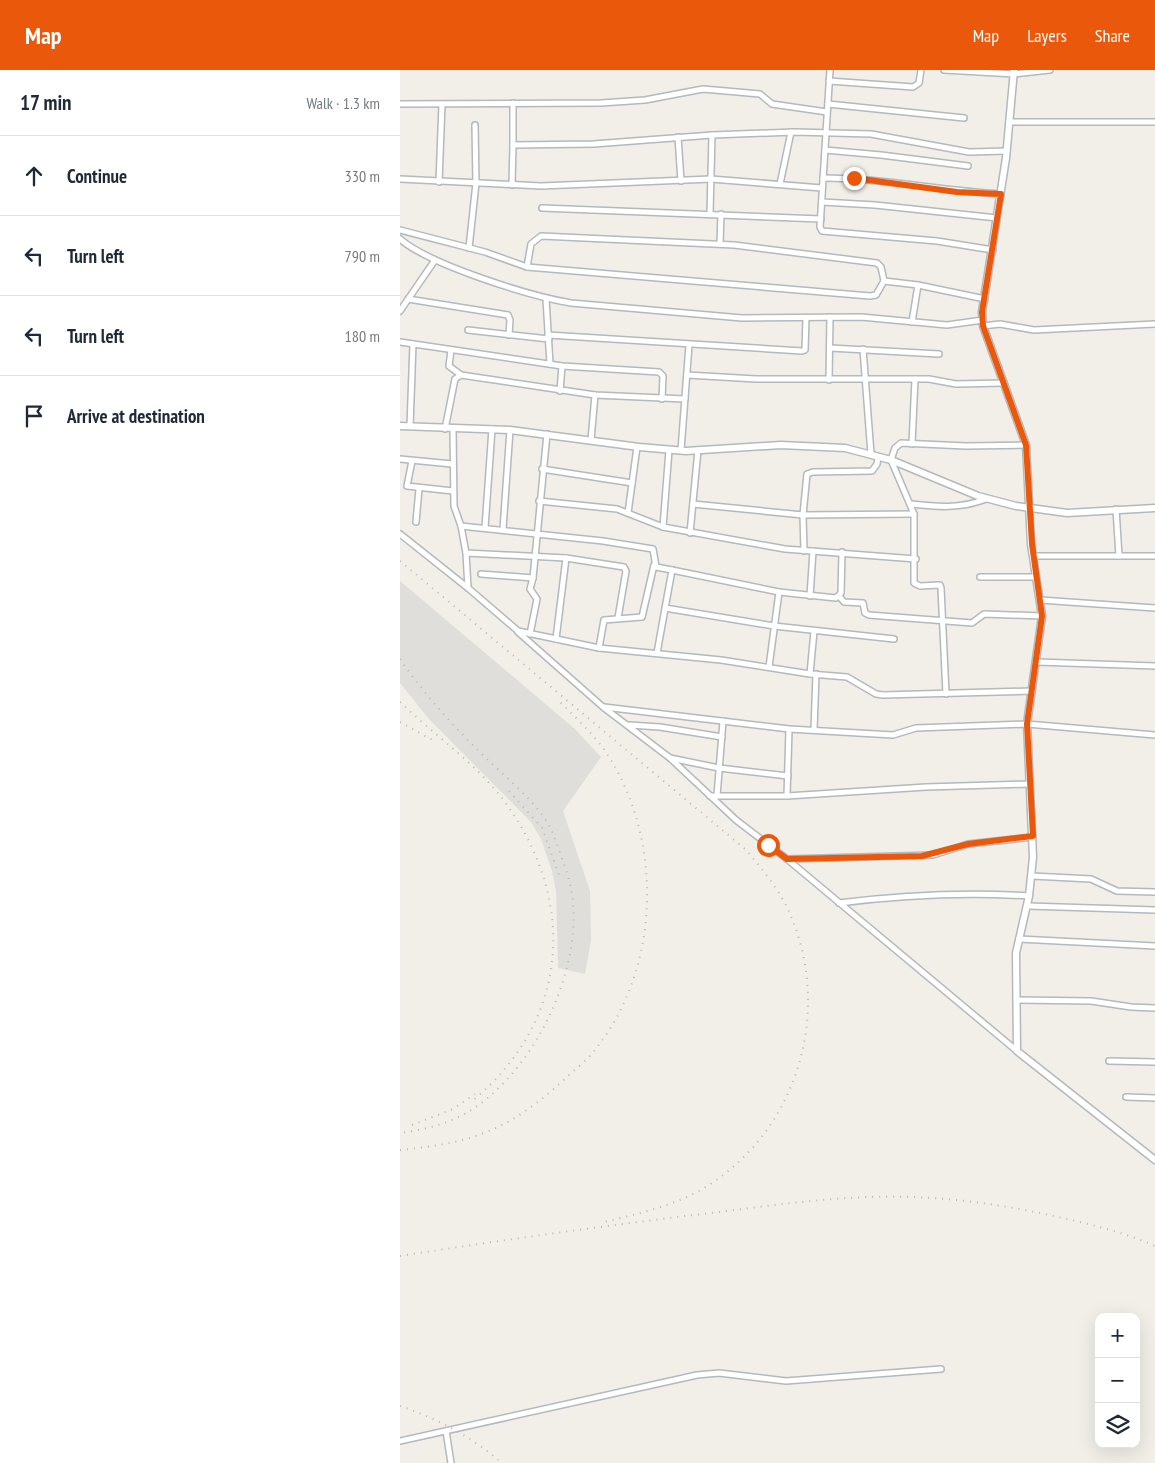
<!DOCTYPE html>
<html lang="en">
<head>
<meta charset="utf-8">
<style>
	body { margin:0; font-family:"PT Sans Narrow",sans-serif; background:#f2f2f3; color:#1f2937 }
	.controls { position:absolute; right:15px; bottom:15px; display:grid; overflow:hidden; border-radius:10px; box-shadow:0 5px 20px #0002 }
	.controls button { width:45px; height:45px; display:grid; place-items:center; padding:0; border:0; border-bottom:1px solid #e0e1e3; background:#fff; color:#1f2937; font:25px sans-serif }
	.stop { position:absolute; width:15px; height:15px; margin:-11px; border:4px solid #ea580c; border-radius:50%; background:#fff }
	.stop.end { background:#ea580c; border-color:#fff; box-shadow:0 1px 5px #0008 }
	.list { margin:0; padding:0; list-style:none }
	h2 { display:flex; justify-content:space-between; align-items:center; height:65px; margin:0; padding:0 20px; font-size:21px }
	h2 small { font-size:16px; font-weight:400; color:#747a83 }
	.list li { display:grid; grid-template-columns:32px 1fr auto; gap:15px; align-items:center; box-sizing:border-box; height:80px; padding:0 20px; border-top:1px solid #e0e1e3 }
	.list b { display:block; font-size:19px; white-space:nowrap }
	.list em { font-size:16px; font-style:normal; color:#747a83 }
	.icon { flex:none; width:28px; height:28px; fill:none; stroke:currentColor; stroke-width:2; stroke-linecap:round; stroke-linejoin:round }
	.map { position:relative; flex:none; width:755px; height:1393px; overflow:hidden }
	header { display:flex; align-items:center; gap:30px; box-sizing:border-box; height:70px; padding:0 25px; background:#ea580c; color:#fff }
	header strong { font-size:24px }
	nav { display:flex; gap:28px; margin-inline-start:auto; font-size:18px }
	main { display:flex }
	aside { flex:1; background:#fff }
	.map>svg:first-child { display:block }
	.industrial { fill:#e0deda }
	.lines { fill:none; stroke-linecap:round; stroke-linejoin:round }
	.minor-casing { stroke:#b5b8bc; stroke-width:8 }
	.tertiary-casing { stroke:#b5b8bc; stroke-width:9 }
	.minor { stroke:#fff; stroke-width:5 }
	.tertiary { stroke:#fff; stroke-width:6 }
	.rail { stroke:#b6b7b8; stroke-width:2; stroke-dasharray:1 6; stroke-linecap:butt }
	.route { stroke:#ea580c; stroke-width:6 }
</style>
</head>
<body>
<header>
<strong>Map</strong>
<nav><a>Map</a><a>Layers</a><a>Share</a></nav>
</header>
<main>
<aside>
<h2>17 min<small>Walk · 1.3 km</small></h2>
<ul class="list">
<li><svg class="icon" aria-label="ahead" viewBox="0 0 24 24"><path d="M12 20V5M6 11l6-6 6 6"/></svg><div><b>Continue</b></div><em>330 m</em></li>
<li><svg class="icon" aria-label="left" viewBox="0 0 24 24"><path d="M17 20v-9H6M10 6l-5 5 5 5"/></svg><div><b>Turn left</b></div><em>790 m</em></li>
<li><svg class="icon" aria-label="left" viewBox="0 0 24 24"><path d="M17 20v-9H6M10 6l-5 5 5 5"/></svg><div><b>Turn left</b></div><em>180 m</em></li>
<li><svg class="icon" aria-label="arrive" viewBox="0 0 24 24"><path d="M6 21V4h12l-3 4 3 4H6"/></svg><div><b>Arrive at destination</b></div></li>
</ul>
</aside>
<div class="map">
<svg width="755" height="1393" viewBox="0 0 755 1393">
	<rect width="100%" height="100%" fill="#f1efe8"/>
	<polygon class="industrial" points="0,511 175,659 201,687 163,741 190,821 191,870 185,904 158,898 156,821 152,801 141,769 131,752 29,649 0,613"/>
	<g class="lines">
		<defs>
			<g id="minor">
				<polyline points="430,0 420,157 422,161 537,171 593,180"/>
				<polyline points="544,0 614,4 650,0"/>
				<polyline points="429,11 513,17 519,13 521,0"/>
				<polyline points="0,34 201,33 245,30 303,19 360,24 372,34 427,42"/>
				<polyline points="428,34 564,48"/>
				<polyline points="609,52 755,52"/>
				<polyline points="278,67 281,111"/>
				<polyline points="113,75 113,33"/>
				<polyline points="425,80 481,85 568,96"/>
				<path d="M423,108C483,108 541,121 601,124"/>
				<polyline points="0,109 141,116 311,109 422,118"/>
				<polyline points="39,112 42,34"/>
				<polyline points="380,114 391,62"/>
				<polyline points="112,115 113,75 194,74 312,65 395,62 471,64 569,82 607,81"/>
				<polyline points="422,132 475,135 597,148"/>
				<polyline points="142,138 421,149"/>
				<polyline points="310,143 312,65"/>
				<polyline points="0,160 85,182 127,197 470,226 476,225 484,211"/>
				<path d="M0,169C30,195 130,226 171,233L342,248L461,247L547,255L583,250"/>
				<polyline points="320,174 321,144"/>
				<polyline points="69,178 76,113 75,55"/>
				<polyline points="127,197 131,174 141,166 334,175 477,193 481,197 484,211 518,215 512,252"/>
				<polyline points="518,215 585,229"/>
				<polyline points="8,229 108,245 110,250 109,265"/>
				<polyline points="146,229 150,294"/>
				<polyline points="0,241 35,190"/>
				<polyline points="583,256 600,254 634,260 755,254"/>
				<polyline points="68,260 149,269"/>
				<polyline points="148,265 402,281 405,280 406,248"/>
				<polyline points="0,272 162,296 259,302 263,306 262,329"/>
				<polyline points="430,278 539,284"/>
				<polyline points="463,279 471,384"/>
				<polyline points="51,280 49,296 61,305"/>
				<polyline points="287,305 356,309 529,309 556,314 604,313"/>
				<polyline points="429,310 430,247"/>
				<polyline points="160,321 162,296"/>
				<polyline points="10,356 13,274"/>
				<polyline points="45,359 55,309 61,305 195,325 285,329"/>
				<polyline points="53,359 54,436 61,456 66,483 68,518"/>
				<polyline points="191,370 195,325"/>
				<polyline points="512,374 515,309"/>
				<polyline points="281,380 289,275"/>
				<polyline points="0,389 52,394"/>
				<polyline points="12,391 7,416 53,421"/>
				<polyline points="142,399 232,413"/>
				<polyline points="139,431 217,439 263,457 385,479 516,489"/>
				<polyline points="293,434 403,445 514,444"/>
				<path d="M511,434C538,437 560,439 586,429"/>
				<polyline points="716,439 719,486"/>
				<polyline points="228,443 237,377"/>
				<polyline points="16,452 19,419"/>
				<polyline points="61,456 203,471 253,479 256,497 272,500 257,583"/>
				<polyline points="263,457 269,380"/>
				<polyline points="85,458 92,359"/>
				<polyline points="103,459 110,360"/>
				<polyline points="290,463 298,380"/>
				<polyline points="0,464 68,518 118,561 199,578 321,590 410,604 447,607 476,624 483,625 632,621"/>
				<polyline points="404,481 403,445 407,404 413,402 472,401 477,394 478,387"/>
				<polyline points="66,483 166,488 224,497 226,501 218,548"/>
				<polyline points="634,486 755,486"/>
				<polyline points="272,500 379,522 436,528 441,523 442,482"/>
				<polyline points="81,504 133,508"/>
				<polyline points="580,507 636,507"/>
				<polyline points="410,526 413,481"/>
				<polyline points="439,526 444,532 463,533 465,543 469,545 572,553 584,544 642,546"/>
				<polyline points="640,530 755,538"/>
				<polyline points="265,538 374,556 494,569"/>
				<polyline points="118,562 203,637 270,688 336,750 387,789 617,981"/>
				<polyline points="130,564 137,529 130,519 133,508 147,364"/>
				<polyline points="156,569 166,488"/>
				<polyline points="199,578 204,550 242,547 254,495"/>
				<polyline points="637,592 755,596"/>
				<polyline points="369,597 379,522"/>
				<polyline points="410,604 414,561"/>
				<polyline points="546,624 541,518 540,515 520,516 514,513 514,444 491,390 495,378 501,373 566,376 626,375"/>
				<polyline points="204,637 389,659 493,665 516,658 627,654 755,665"/>
				<polyline points="229,655 260,657 322,667"/>
				<polyline points="414,660 416,604"/>
				<polyline points="270,688 319,698 388,706"/>
				<polyline points="310,726 387,726 526,717 629,714"/>
				<polyline points="317,726 323,651"/>
				<polyline points="387,726 389,659"/>
				<polyline points="387,789 533,785 568,774 633,767"/>
				<polyline points="632,806 691,809 717,821 755,822"/>
				<path d="M439,833C503,825 566,822 629,826"/>
				<polyline points="628,836 755,840"/>
				<polyline points="619,869 755,876"/>
				<polyline points="616,930 691,931 731,937 755,938"/>
				<polyline points="709,991 755,992"/>
				<polyline points="726,1027 755,1028"/>
				<polyline points="46,1361 51,1393"/>
				<polyline points="0,1371 297,1305 319,1303 386,1311 541,1299"/>
			</g>
			<g id="tertiary">
				<polyline points="614,0 606,88 582,242 583,256 626,375 631,474 642,546 627,654 633,787 629,826 616,883 617,981 755,1090"/>
				<polyline points="0,356 110,360 239,377 286,381 381,375 445,378 491,390 578,426 616,436 667,443 755,438"/>
			</g>
		</defs>
		<use href="#minor" class="minor-casing"/>
		<use href="#tertiary" class="tertiary-casing"/>
		<use href="#minor" class="minor"/>
		<use href="#tertiary" class="tertiary"/>
		<g class="rail">
			<path d="M0,491L345,779C362,799 380,820 390,844C433,943 397,1062 304,1118C272,1137 236,1144 200,1153"/>
			<path d="M0,589C24,624 53,656 84,686C105,707 131,727 147,752C153,761 156,772 160,783C166,800 172,816 173,834C179,908 132,1003 68,1042C48,1054 23,1060 0,1063"/>
			<path d="M0,632C33,664 74,692 102,728C178,829 171,950 71,1032"/>
			<polyline points="0,652 36,672"/>
			<polyline points="109,721 142,758 159,805"/>
			<polyline points="12,1055 53,1039 75,1024"/>
			<path d="M0,1080C28,1077 55,1074 81,1064C113,1053 141,1031 166,1008C173,1001 181,995 188,988C262,906 266,767 203,678C190,661 174,646 159,631"/>
			<path d="M0,1186C95,1171 190,1158 285,1146C340,1140 395,1131 450,1128C522,1123 593,1132 663,1148C693,1155 726,1163 755,1176"/>
			<path d="M0,1336C37,1348 73,1368 102,1393"/>
		</g>
	</g>
	<g class="lines">
		<polyline class="route" points="368,775 387,789 522,786 568,774 633,766 627,654 642,546 632,474 626,375 583,256 582,242 601,124 557,122 454,108"/>
	</g>
</svg>
<div class="controls">
<button>+</button>
<button>−</button>
<button><svg class="icon" aria-label="layers" viewBox="0 0 24 24"><path d="M12 4l9 5-9 5-9-5zM3 14l9 5 9-5"/></svg></button>
</div>
<div class="stop" style="left:368px;top:775px"></div>
<div class="stop end" style="left:454px;top:108px"></div>
</div>
</main>
</body>
</html>
